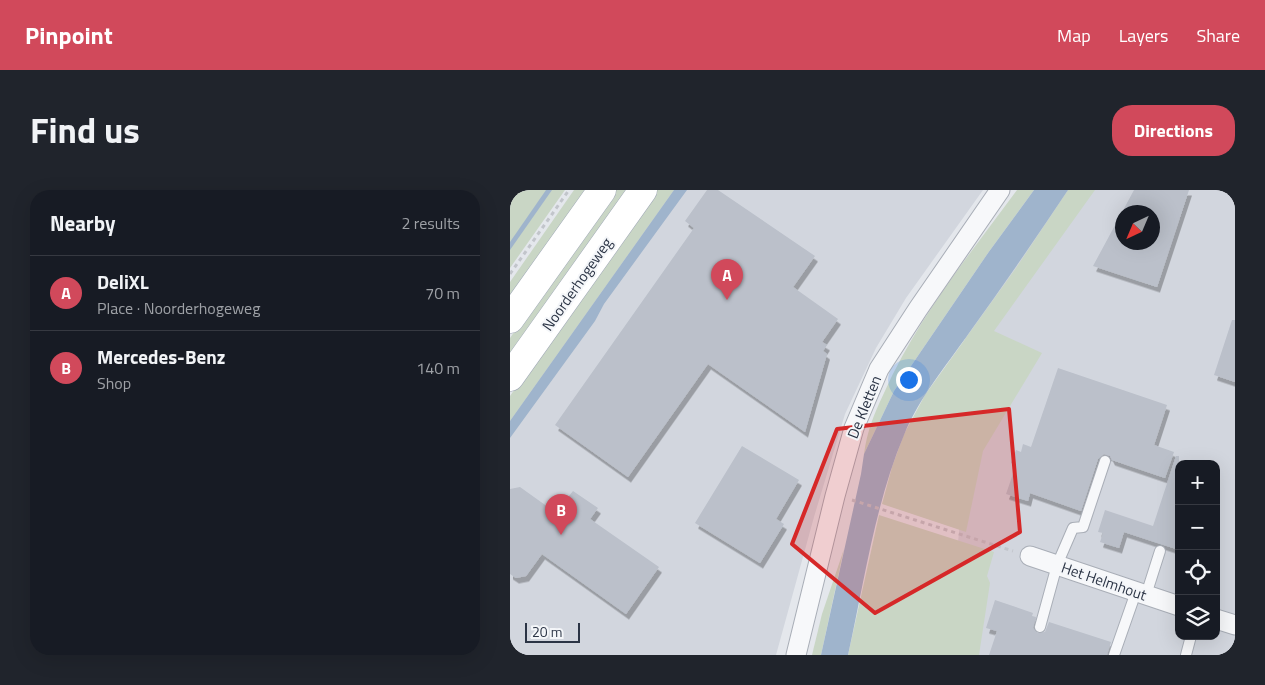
<!DOCTYPE html>
<html lang="en">
<head>
<meta charset="utf-8">
<style>
	body { margin:0; font-family:"Titillium Web",sans-serif; background:#20242c; color:#f1f3f6 }
	.controls { position:absolute; right:15px; bottom:15px; display:grid; overflow:hidden; border-radius:10px; box-shadow:0 5px 20px #0002 }
	.controls button { width:45px; height:45px; display:grid; place-items:center; padding:0; border:0; border-bottom:1px solid #363941; background:#171b24; color:#f1f3f6; font:25px sans-serif }
	.compass { position:absolute; left:605px; top:15px; width:45px; height:45px; border-radius:50%; background:#171b24; box-shadow:0 5px 20px #0002; rotate:224deg }
	.scale { position:absolute; left:15px; bottom:12px; width:55px; box-sizing:border-box; padding-left:5px; border:2px solid #2b3445; border-top:0; font-size:14px; line-height:18px; white-space:nowrap; color:#2b3445; -webkit-text-stroke:4px #f4f6f9; paint-order:stroke }
	.you { position:absolute; left:398px; top:189px; width:18px; height:18px; margin:-12px; border:4px solid #fff; border-radius:50%; background:#1a73e8; box-shadow:0 0 0 8px #1a73e833 }
	.badge { display:grid; place-items:center; width:32px; height:32px; border-radius:50%; background:#d1495b; color:#fff; font-size:16px; font-weight:700 }
	.pin { position:absolute; translate:-50% -41px; filter:drop-shadow(0 1px 2px #0008) }
	.pin::after { content:''; position:absolute; top:26px; width:18px; height:15px; background:inherit; clip-path:polygon(0 0,100% 0,50% 100%) }
	.list { margin:0; padding:0; list-style:none }
	h2 { display:flex; justify-content:space-between; align-items:center; height:65px; margin:0; padding:0 20px; font-size:21px }
	h2 small { font-size:16px; font-weight:400; color:#9ea1a6 }
	.list li { display:grid; grid-template-columns:32px 1fr auto; gap:15px; align-items:center; box-sizing:border-box; height:75px; padding:0 20px; border-top:1px solid #363941 }
	.list b { display:block; font-size:19px; white-space:nowrap }
	.list p { margin:0; font-size:16px; white-space:nowrap; color:#9ea1a6 }
	.list em { font-size:16px; font-style:normal; color:#9ea1a6 }
	.icon { flex:none; width:28px; height:28px; fill:none; stroke:currentColor; stroke-width:2; stroke-linecap:round; stroke-linejoin:round }
	.map { position:relative; flex:none; width:725px; height:465px; overflow:hidden; border-radius:20px }
	header { display:flex; align-items:center; gap:30px; box-sizing:border-box; height:70px; padding:0 25px; background:#d1495b; color:#fff }
	header strong { font-size:24px }
	nav { display:flex; gap:28px; margin-inline-start:auto; font-size:18px }
	.intro { display:flex; align-items:center; justify-content:space-between; box-sizing:border-box; height:120px; padding:0 30px }
	h1 { margin:0; font-size:35px }
	.button { padding:12px 22px; border-radius:20px; background:#d1495b; color:#fff; font-size:18px; font-weight:700 }
	main { display:flex; gap:30px; padding:0 30px }
	aside { flex:1; background:#171b24; border-radius:20px; box-shadow:0 5px 20px #0002 }
	.map>svg:first-child { display:block }
	.built { fill:#d2d6de; fill-rule:evenodd }
	.green { fill:#c9d6c5 }
	.water { fill:#9fb4cc }
	.building { fill:#bbc0ca; fill-rule:evenodd; filter:url(#shadow) }
	.lines { fill:none; stroke-linecap:round; stroke-linejoin:round }
	.lane-casing { stroke:#a9aeb7; stroke-width:12 }
	.street-casing { stroke:#a9aeb7; stroke-width:21 }
	.primary-casing { stroke:#a3abb8; stroke-width:29 }
	.path { stroke:#c2c5cb; stroke-width:3; stroke-dasharray:4 4; stroke-linecap:butt }
	.lane { stroke:#f7f8fa; stroke-width:10 }
	.street { stroke:#f7f8fa; stroke-width:19 }
	.primary { stroke:#fff; stroke-width:28 }
	.marked { fill:#d62828; fill-opacity:0.2; stroke:#d62828; stroke-width:4; stroke-linejoin:round }
	.labels { text-anchor:middle; dominant-baseline:central; stroke-width:4; stroke-linejoin:round; paint-order:stroke }
	.street-label { font-size:15px; fill:#2b3445; stroke:#f4f6f9 }
</style>
</head>
<body>
<header>
<strong>Pinpoint</strong>
<nav><a>Map</a><a>Layers</a><a>Share</a></nav>
</header>
<div class="intro"><h1>Find us</h1><a class="button">Directions</a></div>
<main>
<aside>
<h2>Nearby<small>2 results</small></h2>
<ul class="list">
<li><span class="badge">A</span><div><b>DeliXL</b><p>Place · Noorderhogeweg</p></div><em>70 m</em></li>
<li><span class="badge">B</span><div><b>Mercedes-Benz</b><p>Shop</p></div><em>140 m</em></li>
</ul>
</aside>
<div class="map">
<svg width="725" height="465" viewBox="0 0 725 465">
	<defs>
		<filter id="shadow"><feDropShadow dx="3" dy="5.5" stdDeviation="0" flood-color="#0004"/></filter>
	</defs>
	<rect width="100%" height="100%" fill="#e4e7ec"/>
	<g class="built">
		<polygon points="160,0 473,0 396,108 366,158 335,224 304,327 266,465 0,465 0,224"/>
		<path d="M553,0H725V465H438L457,252L455,139ZM612,22H642V52H612ZM669,274H706V446H669Z"/>
	</g>
	<g class="green">
		<polygon points="0,0 55,0 0,78"/>
		<polygon points="64,0 79,0 0,111 0,92"/>
		<polygon points="105,0 119,0 0,169 0,148"/>
		<polygon points="146,0 164,0 0,231 0,206"/>
		<path d="M507,0H524L478,63L384,201L354,264C357,241 364,224 374,203C407,129 459,65 507,0Z"/>
		<polygon points="558,0 585,0 484,141 532,163 473,261 456,342 372,314 382,277 394,244 415,205 506,78"/>
		<polygon points="369,325 484,362 477,386 480,393 469,465 338,465"/>
		<polygon points="334,359 311,465 302,465 312,424"/>
	</g>
	<g class="water">
		<polygon points="36,0 42,0 0,60 0,52"/>
		<polygon points="164,0 177,0 94,114 85,131 0,248 0,231"/>
		<path d="M524,0H558C526,48 493,96 459,143C436,176 409,208 394,245C365,314 354,393 338,465H311L351,284L354,264L384,201L478,63Z"/>
	</g>
	<g class="building">
		<polygon points="197,0 208,0 305,66 283,97 328,129 312,152 317,155 313,161 317,164 295,242 198,174 118,287 45,235 184,38 175,31"/>
		<path d="M624,0H679L647,97L583,76ZM612,22H642V52H612Z"/>
		<polygon points="722,130 725,130 725,192 704,185"/>
		<polygon points="548,178 657,215 644,255 664,262 655,288 602,270 600,266 594,264 588,269 571,321 520,303 518,311 496,304 506,275 501,273 506,260 511,262 513,254 521,257"/>
		<polygon points="232,256 289,290 266,329 274,334 250,373 185,333"/>
		<polygon points="666,266 669,266 669,360 614,342 609,358 590,352 593,343 588,342 595,320 643,336"/>
		<polygon points="10,297 38,317 47,305 55,311 63,301 88,318 80,329 149,377 116,424 32,364 16,386 6,388 0,384 0,299"/>
		<polygon points="485,410 523,423 522,426 526,427 523,438 528,443 535,442 539,432 601,452 597,465 479,465 487,441 476,438"/>
	</g>
	<g class="lines">
		<defs>
			<g id="lane">
				<polyline points="636,405 650,361"/>
				<polyline points="530,437 547,375 563,338 573,337 595,271"/>
				<polyline points="604,465 626,402"/>
				<polyline points="676,465 681,446"/>
			</g>
			<g id="street">
				<polyline points="520,366 669,416"/>
				<polyline points="706,429 725,435"/>
				<polyline points="286,465 325,306 344,238 369,179 408,119 490,0"/>
			</g>
			<g id="primary">
				<polyline points="0,129 92,0"/>
				<polyline points="0,187 133,0"/>
			</g>
		</defs>
		<use href="#lane" class="lane-casing"/>
		<use href="#street" class="street-casing"/>
		<use href="#primary" class="primary-casing"/>
		<g class="path">
			<polyline points="0,84 59,0"/>
			<polyline points="342,310 503,361"/>
		</g>
		<use href="#lane" class="lane"/>
		<use href="#street" class="street"/>
		<use href="#primary" class="primary"/>
	</g>
	<path class="marked" d="M499,219L510,342L365,423L282,354L327,239Z"/>
	<g class="labels">
		<g class="street-label">
			<text transform="translate(67 94) rotate(-55)">Noorderhogeweg</text>
			<text transform="translate(354 217) rotate(-68)">De Kletten</text>
			<text transform="translate(594 391) rotate(19)">Het Helmhout</text>
		</g>
	</g>
</svg>
<div class="controls">
<button>+</button>
<button>−</button>
<button><svg class="icon" aria-label="locate" viewBox="0 0 24 24"><circle cx="12" cy="12" r="6"/><path d="M12 2v4M12 18v4M2 12h4M18 12h4"/></svg></button>
<button><svg class="icon" aria-label="layers" viewBox="0 0 24 24"><path d="M12 4l9 5-9 5-9-5zM3 14l9 5 9-5"/></svg></button>
</div>
<svg class="compass" viewBox="-18 -18 36 36"><path d="M0-13l5 13h-10z" fill="#e53935"/><path d="M0 13l5-13h-10z" fill="#9ea1a6"/></svg>
<div class="scale">20 m</div>
<div class="you"></div>
<div class="pin badge" style="left:217px;top:110px">A</div>
<div class="pin badge" style="left:51px;top:345px">B</div>
</div>
</main>
</body>
</html>
